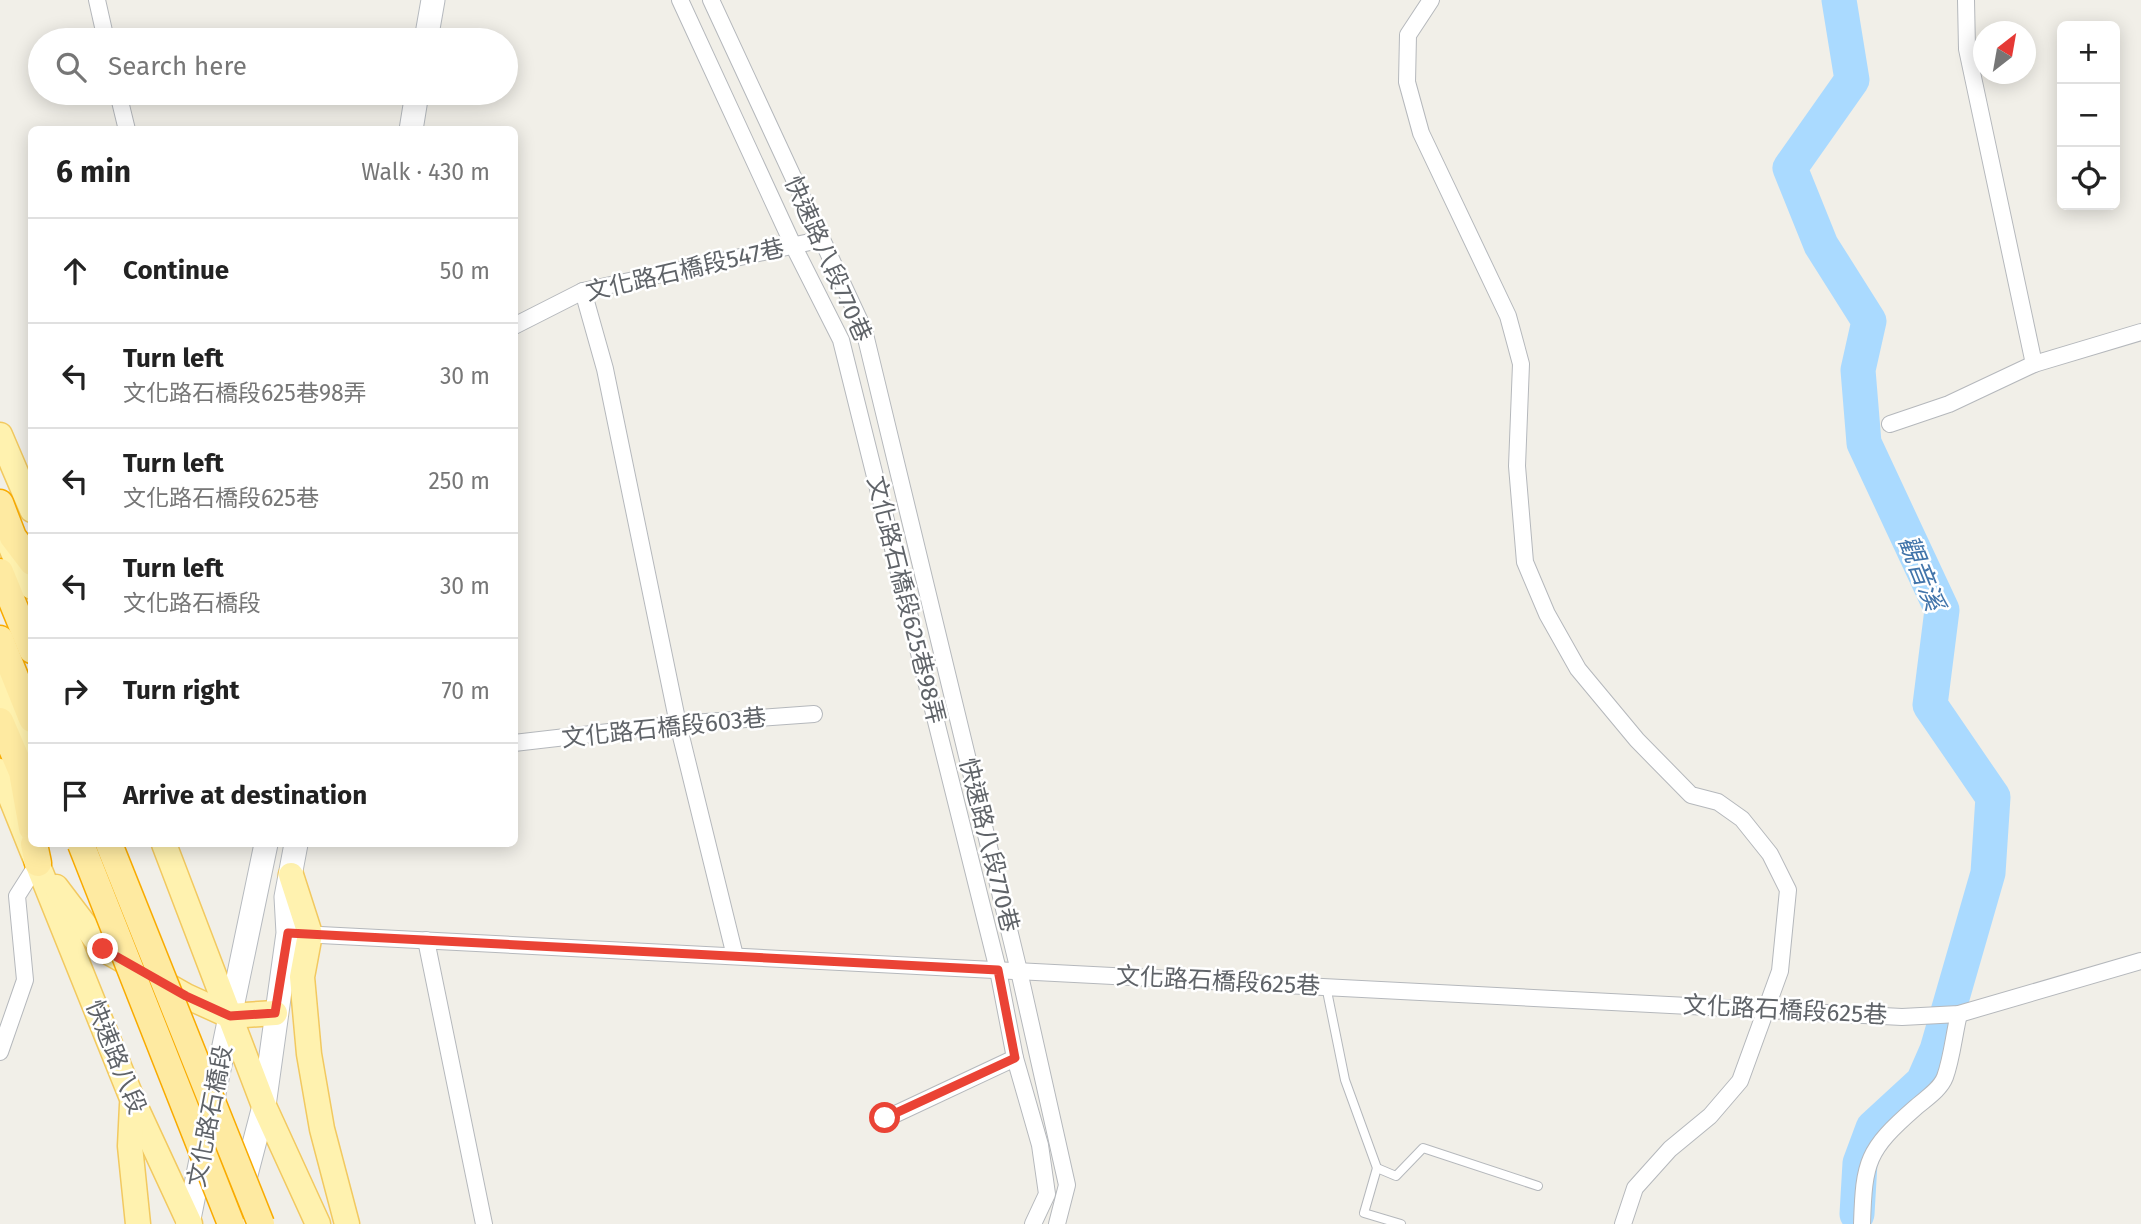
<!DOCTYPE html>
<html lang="en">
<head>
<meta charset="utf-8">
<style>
	body { margin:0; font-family:"Fira Sans","Noto Sans TC",sans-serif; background:#f2f2f2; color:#222 }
	.controls { position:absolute; right:21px; top:21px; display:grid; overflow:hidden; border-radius:10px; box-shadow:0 4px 18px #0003 }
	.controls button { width:63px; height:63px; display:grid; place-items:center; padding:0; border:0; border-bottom:2px solid #e0e0e0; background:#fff; color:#222; font:35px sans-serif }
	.compass { position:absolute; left:1973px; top:21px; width:63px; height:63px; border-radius:50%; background:#fff; box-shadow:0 4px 18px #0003; rotate:31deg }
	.stop { position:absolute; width:21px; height:21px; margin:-16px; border:5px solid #ea4335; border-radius:50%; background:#fff }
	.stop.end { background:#ea4335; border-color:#fff; box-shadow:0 2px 7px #0008 }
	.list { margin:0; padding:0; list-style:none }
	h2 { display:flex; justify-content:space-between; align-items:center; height:91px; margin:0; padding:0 28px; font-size:30px }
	h2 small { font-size:23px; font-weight:400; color:#767676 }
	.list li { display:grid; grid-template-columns:46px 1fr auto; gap:21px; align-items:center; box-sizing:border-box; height:105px; padding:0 28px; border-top:2px solid #e0e0e0 }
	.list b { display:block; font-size:26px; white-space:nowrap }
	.list p { margin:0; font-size:23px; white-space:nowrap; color:#767676 }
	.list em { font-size:23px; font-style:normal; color:#767676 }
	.icon { flex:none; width:38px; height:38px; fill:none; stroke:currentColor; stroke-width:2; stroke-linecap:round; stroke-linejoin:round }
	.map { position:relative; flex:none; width:2141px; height:1224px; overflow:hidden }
	.search { position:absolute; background:#fff; box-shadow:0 4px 18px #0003; left:28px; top:28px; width:490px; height:77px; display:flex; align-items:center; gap:18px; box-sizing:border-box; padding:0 24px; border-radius:38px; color:#767676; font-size:26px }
	.panel { position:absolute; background:#fff; box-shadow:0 4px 18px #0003; left:28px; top:126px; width:490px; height:721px; border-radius:10px }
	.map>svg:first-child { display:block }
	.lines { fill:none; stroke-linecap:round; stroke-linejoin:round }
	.river { stroke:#aadaff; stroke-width:35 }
	.service-casing { stroke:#b5b8bc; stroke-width:10 }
	.minor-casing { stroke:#b5b8bc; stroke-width:18 }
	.secondary-casing { stroke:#b6babf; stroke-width:25 }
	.primary-casing { stroke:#f2c960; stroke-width:27 }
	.trunk-casing { stroke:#f9ab00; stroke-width:29 }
	.service { stroke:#fff; stroke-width:8 }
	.minor { stroke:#fff; stroke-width:16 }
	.secondary { stroke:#fff; stroke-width:23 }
	.primary { stroke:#fff2af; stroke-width:24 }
	.trunk { stroke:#feeaa1; stroke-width:26 }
	.trunk-bridge-casing { stroke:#f9ab00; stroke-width:29; stroke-linecap:butt }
	.trunk-bridge { stroke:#feeaa1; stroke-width:26 }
	.route { stroke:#ea4335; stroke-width:9 }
	.labels { text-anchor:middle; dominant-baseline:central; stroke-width:5; stroke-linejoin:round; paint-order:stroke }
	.street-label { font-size:24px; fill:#5f6368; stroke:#fff }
	.water-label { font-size:26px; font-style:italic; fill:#4174aa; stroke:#fff }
</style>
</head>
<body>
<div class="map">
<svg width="2141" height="1224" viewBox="0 0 2141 1224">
	<rect width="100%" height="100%" fill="#f1efe8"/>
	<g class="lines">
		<polyline class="river" points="1839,0 1852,80 1790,168 1821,245 1869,321 1858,370 1864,443 1942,610 1930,705 1993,797 1988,873 1937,1050 1923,1082 1873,1128 1860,1163 1857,1214"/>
		<defs>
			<g id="service">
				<polyline points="1326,986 1345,1080 1377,1168 1364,1213 1401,1224"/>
				<polyline points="1377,1168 1396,1176 1423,1148 1538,1186"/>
			</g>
			<g id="minor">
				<polyline points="97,0 106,40"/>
				<polyline points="680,0 793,245 841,340 998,970 1015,1058 1040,1145 1047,1194 1033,1224"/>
				<polyline points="711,0 864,330 1019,971 1067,1185 1057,1224"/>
				<polyline points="1431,0 1408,35 1407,82 1421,133 1508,316 1521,364 1517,466 1525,562 1547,614 1578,669 1637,740 1691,795 1718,802 1742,819 1770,854 1788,890 1780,971 1740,1081 1710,1116 1670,1149 1635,1188 1623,1224"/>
				<polyline points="1966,0 1967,49 2034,364"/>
				<polyline points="118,93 127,130"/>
				<polyline points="583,291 605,369 678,724 735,956"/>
				<polyline points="514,326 583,291 819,240"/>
				<polyline points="1890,424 1949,404 2034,364 2141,332"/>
				<polyline points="514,743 678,724 814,714"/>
				<polyline points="301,934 1902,1017 1959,1014 2141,961"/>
				<polyline points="426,940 484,1224"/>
				<polyline points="0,1052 25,980 17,896 38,863"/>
				<polyline points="885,1119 1015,1058"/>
				<path d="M1862,1224C1864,1161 1867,1150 1915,1108C1925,1099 1940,1090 1945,1077C1952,1058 1954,1034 1959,1014"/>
			</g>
			<g id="secondary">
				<polyline points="426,40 433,0"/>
				<polyline points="411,130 417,93"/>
				<polyline points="211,1108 266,844"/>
				<polyline points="242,1190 264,1106 288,933 286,897 296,844"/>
				<polyline points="188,1224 204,1145"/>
			</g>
			<g id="primary">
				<polyline points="0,435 32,510"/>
				<polyline points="7,538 26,583 32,587"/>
				<polyline points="0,677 32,755"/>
				<polyline points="0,771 133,1101 190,1224"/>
				<polyline points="164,844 264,1106 318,1224"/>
				<polyline points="291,875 310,934 302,977 309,1054 322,1129 347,1224"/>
				<polyline points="56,887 103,949 186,996 230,1016 275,1013"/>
				<polyline points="132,1105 130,1146 138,1224"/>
			</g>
			<g id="trunk">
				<polyline points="0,503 13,537 32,562"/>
				<polyline points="0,572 32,650"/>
				<polyline points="0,639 32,719"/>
				<polyline points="0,721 22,772 32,828"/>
				<polyline points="34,844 38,863"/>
			</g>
		</defs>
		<use href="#service" class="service-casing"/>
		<use href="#minor" class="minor-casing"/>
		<use href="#secondary" class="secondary-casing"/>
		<use href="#primary" class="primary-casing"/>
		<use href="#trunk" class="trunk-casing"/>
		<use href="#service" class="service"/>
		<use href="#minor" class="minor"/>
		<use href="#secondary" class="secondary"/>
		<use href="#primary" class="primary"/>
		<use href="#trunk" class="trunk"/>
		<defs>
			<g id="trunk-bridge">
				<polyline points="81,844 231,1224"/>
				<polyline points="109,844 261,1224"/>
			</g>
		</defs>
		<use href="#trunk-bridge" class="trunk-bridge-casing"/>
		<use href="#trunk-bridge" class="trunk-bridge"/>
	</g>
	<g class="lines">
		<polyline class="route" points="103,949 186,996 230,1016 275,1013 288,933 998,970 1015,1058 885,1118"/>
	</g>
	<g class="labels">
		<g class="street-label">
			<text transform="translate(828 259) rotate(66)">快速路八段770巷</text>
			<text transform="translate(685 270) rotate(-13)">文化路石橋段547巷</text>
			<text transform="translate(906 600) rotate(76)">文化路石橋段625巷98弄</text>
			<text transform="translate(664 728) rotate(-6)">文化路石橋段603巷</text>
			<text transform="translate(989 845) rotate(76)">快速路八段770巷</text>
			<text transform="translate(1218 981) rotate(3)">文化路石橋段625巷</text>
			<text transform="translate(1785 1010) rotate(3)">文化路石橋段625巷</text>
			<text transform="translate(116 1057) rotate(68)">快速路八段</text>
			<text transform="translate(210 1116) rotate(-79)">文化路石橋段</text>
		</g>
		<g class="water-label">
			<text transform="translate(1921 573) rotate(68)">觀音溪</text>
		</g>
	</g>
</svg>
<div class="controls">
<button>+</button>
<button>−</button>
<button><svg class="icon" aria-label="locate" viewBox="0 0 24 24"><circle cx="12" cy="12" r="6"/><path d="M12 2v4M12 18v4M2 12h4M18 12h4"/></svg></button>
</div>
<svg class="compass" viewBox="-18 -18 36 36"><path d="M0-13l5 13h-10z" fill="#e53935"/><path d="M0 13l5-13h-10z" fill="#767676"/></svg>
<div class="stop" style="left:885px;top:1118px"></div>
<div class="stop end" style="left:103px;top:949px"></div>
<div class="search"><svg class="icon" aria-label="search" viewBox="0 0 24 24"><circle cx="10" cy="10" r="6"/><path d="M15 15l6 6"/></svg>Search here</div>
<section class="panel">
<h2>6 min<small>Walk · 430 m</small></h2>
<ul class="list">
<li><svg class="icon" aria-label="ahead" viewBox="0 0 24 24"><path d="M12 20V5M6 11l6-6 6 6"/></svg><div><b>Continue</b></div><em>50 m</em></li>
<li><svg class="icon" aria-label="left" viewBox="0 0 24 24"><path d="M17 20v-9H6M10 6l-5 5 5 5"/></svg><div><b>Turn left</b><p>文化路石橋段625巷98弄</p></div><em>30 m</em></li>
<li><svg class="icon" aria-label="left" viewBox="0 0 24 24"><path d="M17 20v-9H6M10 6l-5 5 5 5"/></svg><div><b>Turn left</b><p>文化路石橋段625巷</p></div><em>250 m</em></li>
<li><svg class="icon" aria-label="left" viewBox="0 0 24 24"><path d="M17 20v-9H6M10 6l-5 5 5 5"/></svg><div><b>Turn left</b><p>文化路石橋段</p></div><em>30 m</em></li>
<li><svg class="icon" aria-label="right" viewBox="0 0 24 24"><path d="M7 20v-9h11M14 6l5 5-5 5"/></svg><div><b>Turn right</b></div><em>70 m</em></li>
<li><svg class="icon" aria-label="arrive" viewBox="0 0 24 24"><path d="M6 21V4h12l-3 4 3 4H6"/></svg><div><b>Arrive at destination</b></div></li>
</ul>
</section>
</div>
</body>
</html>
